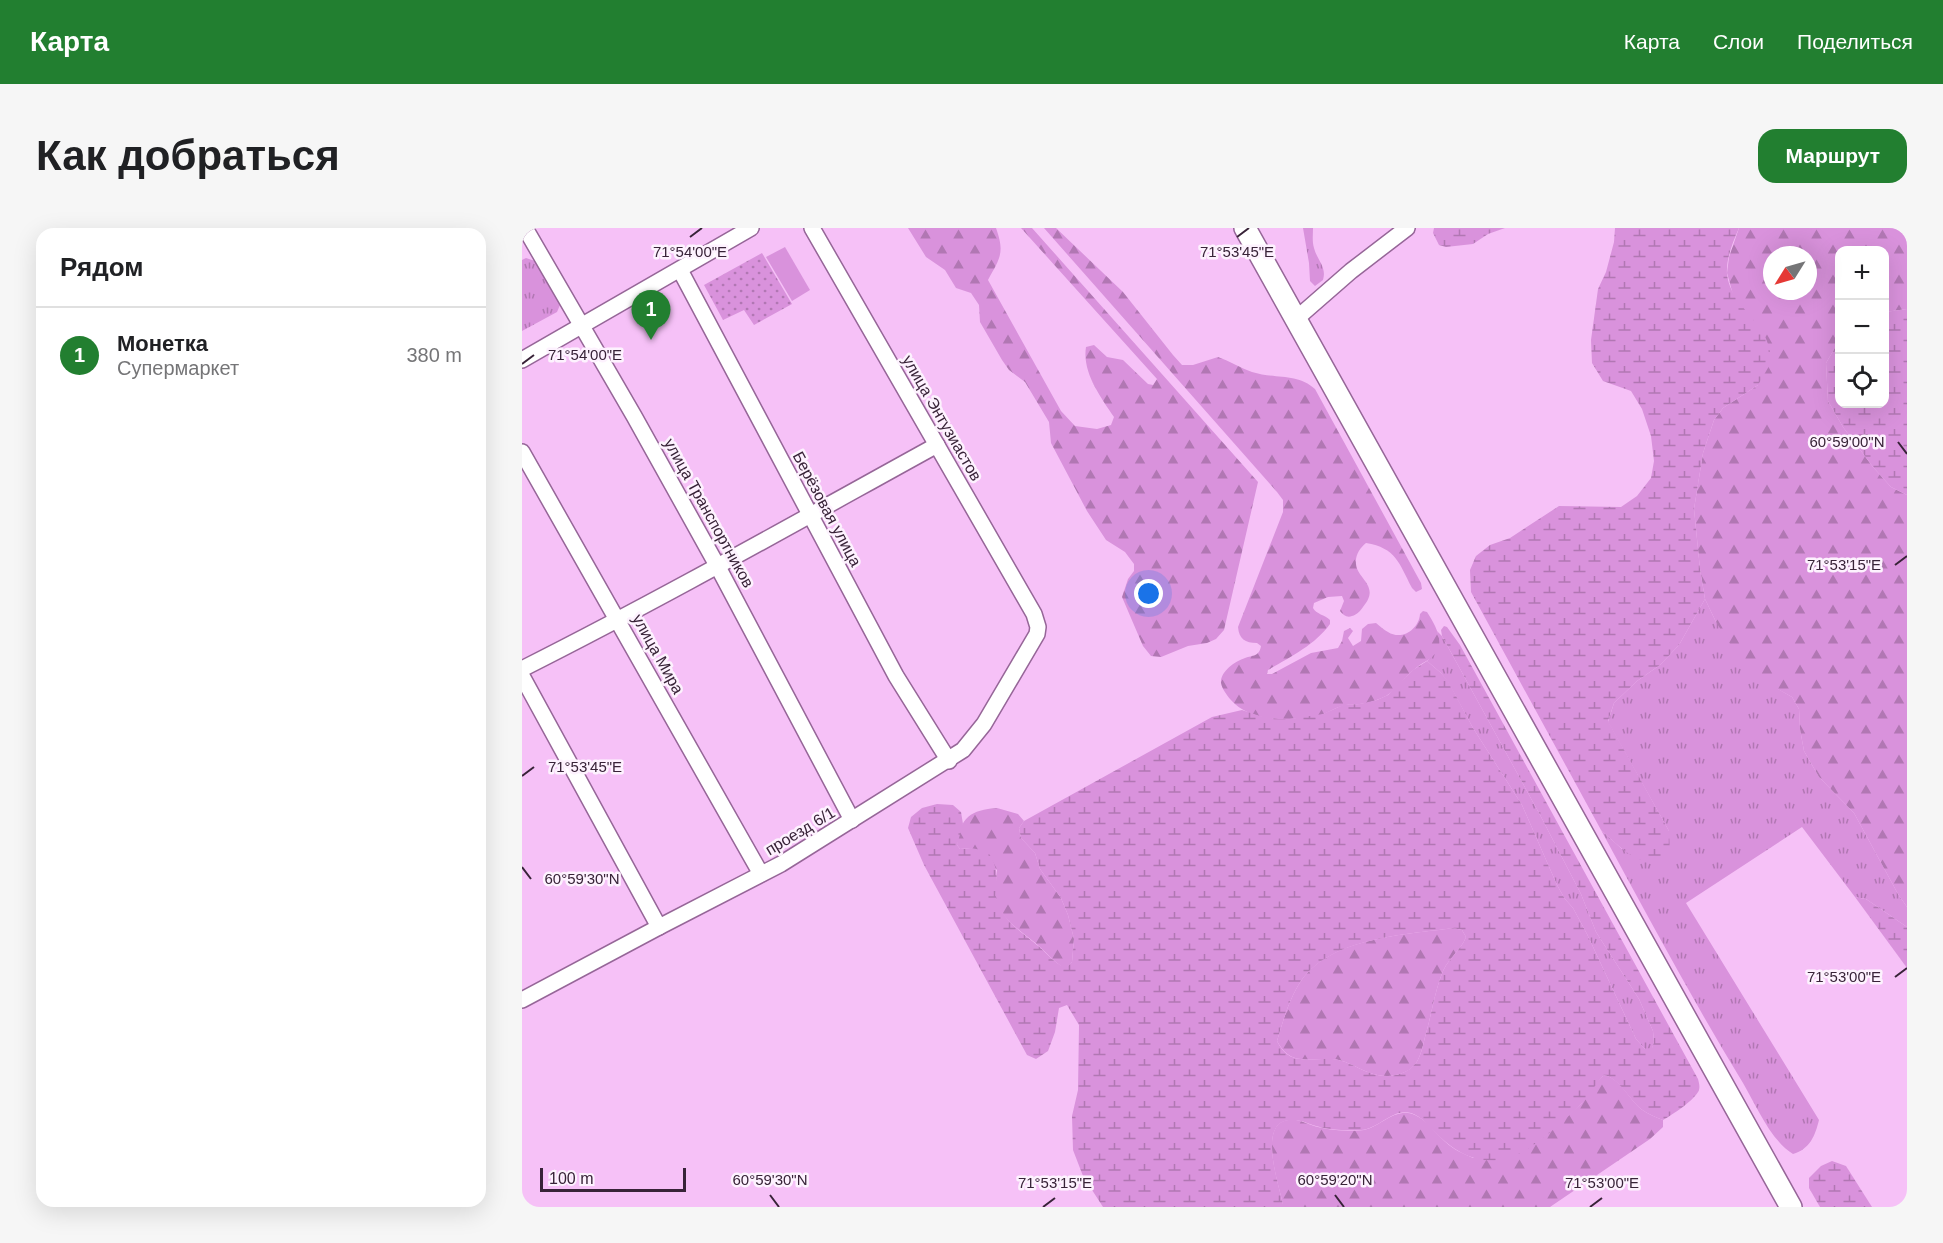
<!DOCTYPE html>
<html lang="ru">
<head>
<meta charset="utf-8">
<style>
	body { margin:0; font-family:Arial,sans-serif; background:#f6f6f6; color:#202124 }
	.controls { position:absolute; right:18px; top:18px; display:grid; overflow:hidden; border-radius:12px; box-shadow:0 6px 24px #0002 }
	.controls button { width:54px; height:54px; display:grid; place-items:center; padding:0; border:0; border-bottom:2px solid #e0e0e0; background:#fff; color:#202124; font:30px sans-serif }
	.compass { position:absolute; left:1241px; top:18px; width:54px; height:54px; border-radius:50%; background:#fff; box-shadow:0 6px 24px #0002; rotate:233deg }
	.scale { position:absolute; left:18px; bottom:15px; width:146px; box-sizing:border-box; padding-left:6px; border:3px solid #382338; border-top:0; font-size:16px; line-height:21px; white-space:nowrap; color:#382338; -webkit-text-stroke:4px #fdf2fe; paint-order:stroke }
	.you { position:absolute; left:627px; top:366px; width:21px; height:21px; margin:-15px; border:4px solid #fff; border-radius:50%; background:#1a73e8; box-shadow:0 0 0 9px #1a73e833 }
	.badge { display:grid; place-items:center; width:39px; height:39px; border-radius:50%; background:#227f30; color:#fff; font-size:20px; font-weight:700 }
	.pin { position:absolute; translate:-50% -50px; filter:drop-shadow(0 2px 3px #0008) }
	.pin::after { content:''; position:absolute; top:32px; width:21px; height:18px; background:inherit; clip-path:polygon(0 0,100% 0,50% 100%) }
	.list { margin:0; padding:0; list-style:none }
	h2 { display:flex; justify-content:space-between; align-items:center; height:78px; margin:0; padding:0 24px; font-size:26px }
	h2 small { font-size:20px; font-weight:400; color:#757577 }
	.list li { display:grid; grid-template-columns:39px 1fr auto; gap:18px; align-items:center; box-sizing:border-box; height:96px; padding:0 24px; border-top:2px solid #e0e0e0 }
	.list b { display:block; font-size:22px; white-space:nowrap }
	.list p { margin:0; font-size:20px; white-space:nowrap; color:#757577 }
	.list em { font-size:20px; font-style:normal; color:#757577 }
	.icon { flex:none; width:33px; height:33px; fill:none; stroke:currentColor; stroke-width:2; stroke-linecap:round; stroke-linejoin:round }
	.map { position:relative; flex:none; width:1385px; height:979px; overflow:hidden; border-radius:18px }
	header { display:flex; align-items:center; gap:36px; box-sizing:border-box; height:84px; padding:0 30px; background:#227f30; color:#fff }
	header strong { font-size:28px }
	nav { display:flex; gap:33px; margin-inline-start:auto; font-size:21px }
	.intro { display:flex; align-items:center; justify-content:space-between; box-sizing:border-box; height:144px; padding:0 36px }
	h1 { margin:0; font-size:42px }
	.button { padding:15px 27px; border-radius:18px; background:#227f30; color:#fff; font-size:21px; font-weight:700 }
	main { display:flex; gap:36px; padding:0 36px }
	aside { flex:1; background:#fff; border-radius:18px; box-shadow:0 6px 24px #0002 }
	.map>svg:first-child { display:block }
	.grass { fill:url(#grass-tufts) }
	.forest { fill:url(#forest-firs); fill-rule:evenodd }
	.wetland { fill:url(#wetland-marsh); fill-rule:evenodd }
	.park { fill:url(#park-dots) }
	.pitch { fill:#d992dc }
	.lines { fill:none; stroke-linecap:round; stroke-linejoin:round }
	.minor-casing { stroke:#966698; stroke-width:18 }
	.highway-casing { stroke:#966698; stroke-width:24 }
	.minor { stroke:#fff; stroke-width:15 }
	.highway { stroke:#fff; stroke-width:21 }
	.ticks { fill:none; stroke:#382338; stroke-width:2 }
	.labels { text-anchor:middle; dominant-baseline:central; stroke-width:5; stroke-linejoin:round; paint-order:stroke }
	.street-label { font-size:16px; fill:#382338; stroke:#fdf2fe }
	.ticks-label { font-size:15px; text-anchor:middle; fill:#382338; stroke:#fdf2fe; stroke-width:5; stroke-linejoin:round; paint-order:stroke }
</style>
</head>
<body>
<header>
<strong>Карта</strong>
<nav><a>Карта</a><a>Слои</a><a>Поделиться</a></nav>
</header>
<div class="intro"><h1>Как добраться</h1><a class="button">Маршрут</a></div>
<main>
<aside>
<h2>Рядом<small></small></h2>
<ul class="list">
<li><span class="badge">1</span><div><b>Монетка</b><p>Супермаркет</p></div><em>380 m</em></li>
</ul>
</aside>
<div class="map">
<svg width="1385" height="979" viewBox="0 0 1385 979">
	<defs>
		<pattern id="grass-tufts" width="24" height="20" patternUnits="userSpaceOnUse" patternTransform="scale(1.5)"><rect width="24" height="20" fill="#d992dc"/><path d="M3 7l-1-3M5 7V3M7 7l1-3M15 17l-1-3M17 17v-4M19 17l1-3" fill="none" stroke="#b177b3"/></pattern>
		<pattern id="forest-firs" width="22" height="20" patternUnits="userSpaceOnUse" patternTransform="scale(1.5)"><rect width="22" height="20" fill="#d992dc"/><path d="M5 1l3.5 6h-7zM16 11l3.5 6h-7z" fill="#b177b3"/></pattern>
		<pattern id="wetland-marsh" width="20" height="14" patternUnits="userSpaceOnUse" patternTransform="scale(1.5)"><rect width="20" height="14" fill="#d992dc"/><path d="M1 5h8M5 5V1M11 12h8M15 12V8" fill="none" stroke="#b177b3"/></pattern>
		<pattern id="park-dots" width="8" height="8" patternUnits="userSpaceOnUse" patternTransform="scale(1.5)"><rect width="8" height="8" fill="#d992dc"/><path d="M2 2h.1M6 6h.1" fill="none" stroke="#b177b3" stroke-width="1.8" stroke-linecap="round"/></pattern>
	</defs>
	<rect width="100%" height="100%" fill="#f6c1f7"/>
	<g class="grass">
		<path d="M781,0H791C791,7 790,13 792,20C795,32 805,39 801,52L793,58L788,53L787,35Z"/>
		<polygon points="4,30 13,33 38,77 35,84 0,103 0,32"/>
		<path d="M1183,371L1194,394L1256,461L1270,469L1277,481L1278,501L1282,523L1297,549L1332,585L1376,666L1385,679V699L1344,671L1333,669L1280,599L1164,675L1297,892C1293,908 1288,921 1271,926C1249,913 1234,877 1221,855C1171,773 1125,687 1079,602L1100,621L1147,603L1086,494L1092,475L1115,453L1138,437L1157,417Z"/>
		<path d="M915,403L920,408L1017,585L1059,666L1074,704L1117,771L1131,803L1132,814L1130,821H1123L1114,811L1065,706L1051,680L1043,671L1035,657L1000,577L951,500L926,454L919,445L905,433C913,426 918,413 915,403Z"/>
	</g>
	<g class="forest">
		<path d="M386,0H474C483,25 478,30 466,52L539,183L553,198L575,201L589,197L592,189C578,168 560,144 564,119L572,117L585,129L601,132L626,156L631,157L635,151L499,0H510L736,254L702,402L694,411L685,415L666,418L639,429L629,428L621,418L600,369L606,351L612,343V336L603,324L584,312L565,283L529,215L527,194L503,154L487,142L480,132L458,94L457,77L449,65L434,60L423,42L404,29Z"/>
		<path d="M522,0H534L601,64L651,127L660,137H671L696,129C708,133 718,140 730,144C752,151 776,145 793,161L899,355L900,361L894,364L890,360C877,335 874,320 844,315C838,320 833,327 834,336C835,351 859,358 841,379C839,382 835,387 830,388C825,390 821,387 818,383L822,373L820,368L806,369L792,375L791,380C794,386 803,387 808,392V396C793,417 768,429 746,442L745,446H750L789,425L816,420L820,413L822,403L828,400L831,403L826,410L831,418L839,413L840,401L846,396L854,395C858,398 862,402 866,404C880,413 897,401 898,386L901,383L905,384C911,393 919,407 917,418C914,430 902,433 894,440C883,448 876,461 864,468C856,472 847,475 838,476C832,477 825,476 820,478C812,480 806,485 799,487C771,493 729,496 708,471C705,467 700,461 699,455C698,444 713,433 723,430C731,427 737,429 739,418L735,415C723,415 717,411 716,399L761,284V272L755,264Z"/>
		<path d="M1217,0H1385V81L1363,84L1362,22H1318L1317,113L1304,135L1306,173L1321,199L1351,239L1369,259L1385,267V679L1376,666L1332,585L1297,549L1282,523L1278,501L1277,481L1270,469L1237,451L1221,436L1194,394L1183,371L1178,341L1172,281L1181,225L1192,192L1201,180L1236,157L1205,45L1207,29ZM1250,27H1286V63H1250Z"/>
		<path d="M475,580L496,586L502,593L497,600L499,610L513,625L518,641L539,670L546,687L552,711L550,734L544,741C534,736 527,727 519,720C503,705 479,693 474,671C472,663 475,651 475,642L449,620L438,621L435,617C438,589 449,582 475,580Z"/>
		<path d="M931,700L940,702L944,709C939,722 927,730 921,743C913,762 909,789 903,809C901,817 899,828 894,835C889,843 876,848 866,848C845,849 829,832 810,831C785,830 768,838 755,813C761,793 767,771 779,753C809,709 883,707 931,700Z"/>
		<path d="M1082,847C1098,850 1107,871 1119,881C1126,886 1133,889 1141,892V899L1128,911L1028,979H761V976C757,957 732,886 774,892C781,893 788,897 796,899C807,902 831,904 842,902C858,899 874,878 893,887C907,893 915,908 927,917C934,923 943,926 951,930L1019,911L1059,876L1075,854Z"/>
	</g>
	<g class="wetland">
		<polygon points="912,0 983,0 966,6 951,16 924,19 917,17 911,5"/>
		<path d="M1093,0H1217C1211,14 1204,30 1205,46C1208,70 1226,83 1239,102C1246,111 1248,123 1250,133L1236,157L1201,180L1192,192L1181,225L1172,281L1178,341L1183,371L1157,417L1138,437L1115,453L1092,475L1086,493L1147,603L1148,627L1137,636C1109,632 1100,621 1079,602L949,364L948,342L954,328L968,317L988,310L1037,278L1099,279L1115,268L1129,250L1132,233L1129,208L1120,181L1109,163L1081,153L1070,135L1069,112L1076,61L1084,44L1092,14Z"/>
		<polygon points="1385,81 1385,267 1369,259 1351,239 1321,199 1306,173 1304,135 1317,113 1318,176 1362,176 1363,84"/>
		<path d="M922,398L925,399L938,417L1176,851C1177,855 1178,858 1177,862C1173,872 1150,887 1141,892C1133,889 1126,886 1119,881C1107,871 1097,850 1082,847C1073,856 1068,867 1059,876C1042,893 1007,926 983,931C955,937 933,924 914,905C907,898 899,888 889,885C870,880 857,901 839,902C825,903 807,902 794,898C787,896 779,892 772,892C733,889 757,956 761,976V979H581L561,948L551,922L550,888L556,862L557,797L545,777L537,780L533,804L526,823L514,831L505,827L402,637L386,600L389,589L400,580L415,576L431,577L439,584L441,596L435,617L438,621L449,620L465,623C474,635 475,643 475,658C474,663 473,668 475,672C481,693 500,704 515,717C525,725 532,735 544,740L550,734L552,711L546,687L539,670L518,641L513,625L499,610L497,600L502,593L690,489L720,482L738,488L756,491H768L801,486L821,477L838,476L855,472L866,467L891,442L905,433L919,445L926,453L951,500L1000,577L1035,657L1043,671L1051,680L1065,706L1114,811L1123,821L1130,820L1132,814L1131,803L1117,771L1074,704L1059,666L1017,585L920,408L919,402ZM931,700L940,702L944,709C939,722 927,730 921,743C913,762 909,789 903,809C901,817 899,828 894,835C888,843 876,848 866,848C845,849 829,832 810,831C785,830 767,838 755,813C761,793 767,771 779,753C810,709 883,707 931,700Z"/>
		<polygon points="1333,669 1344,671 1385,699 1385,740"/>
		<polygon points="1310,933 1324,938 1350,979 1298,979 1287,960 1287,950 1299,938"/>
	</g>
	<polygon class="park" points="240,25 270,76 232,97 222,82 201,92 182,57"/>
	<polygon class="pitch" points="263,19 288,62 270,73 244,29"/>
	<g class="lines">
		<defs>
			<g id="minor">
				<polyline points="3,0 112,188 196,339 330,592"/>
				<polyline points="158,42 374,448 427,533"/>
				<polyline points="774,91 829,43 885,0"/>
				<polyline points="0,132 229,0"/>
				<polyline points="0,224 239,646"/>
				<path d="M0,441C141,370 277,293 415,217"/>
				<polyline points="0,448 137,699"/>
				<polyline points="0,772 137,699 259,636 441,522 462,496 515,406 516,399 512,386 290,0"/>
			</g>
			<polyline id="highway" points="723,0 1269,979"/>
		</defs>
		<use href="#minor" class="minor-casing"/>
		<use href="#highway" class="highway-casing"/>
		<use href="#minor" class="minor"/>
		<use href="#highway" class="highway"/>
	</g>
	<path class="ticks" d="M168,9L180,0M715,9L727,0M0,136L12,127M1376,214L1385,226M1373,337L1385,328M0,548L12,539M0,639L9,651M1373,749L1385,740M248,967L257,979M813,967L822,979M521,979L533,970M1068,979L1080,970"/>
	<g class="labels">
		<g class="street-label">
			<text transform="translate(420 190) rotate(60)">улица Энтузиастов</text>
			<text transform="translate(305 281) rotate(62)">Берёзовая улица</text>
			<text transform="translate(187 285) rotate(61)">улица Транспортников</text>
			<text transform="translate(136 426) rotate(61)">улица Мира</text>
			<text transform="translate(278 603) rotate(-31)">проезд 6/1</text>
		</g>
	</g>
	<g class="ticks-label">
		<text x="168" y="29">71°54'00"E</text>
		<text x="715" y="29">71°53'45"E</text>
		<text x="63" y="132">71°54'00"E</text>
		<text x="1325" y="219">60°59'00"N</text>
		<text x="1322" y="342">71°53'15"E</text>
		<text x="63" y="544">71°53'45"E</text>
		<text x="60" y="656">60°59'30"N</text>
		<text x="1322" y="754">71°53'00"E</text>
		<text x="248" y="957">60°59'30"N</text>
		<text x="813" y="957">60°59'20"N</text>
		<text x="533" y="960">71°53'15"E</text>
		<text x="1080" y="960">71°53'00"E</text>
	</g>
</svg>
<div class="controls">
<button>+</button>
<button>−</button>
<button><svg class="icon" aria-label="locate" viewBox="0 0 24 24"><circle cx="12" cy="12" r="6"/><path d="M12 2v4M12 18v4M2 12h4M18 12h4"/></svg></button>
</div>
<svg class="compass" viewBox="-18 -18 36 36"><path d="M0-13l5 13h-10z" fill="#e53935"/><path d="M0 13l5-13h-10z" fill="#757577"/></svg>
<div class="scale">100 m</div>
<div class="you"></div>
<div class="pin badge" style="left:129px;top:112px">1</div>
</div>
</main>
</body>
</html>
